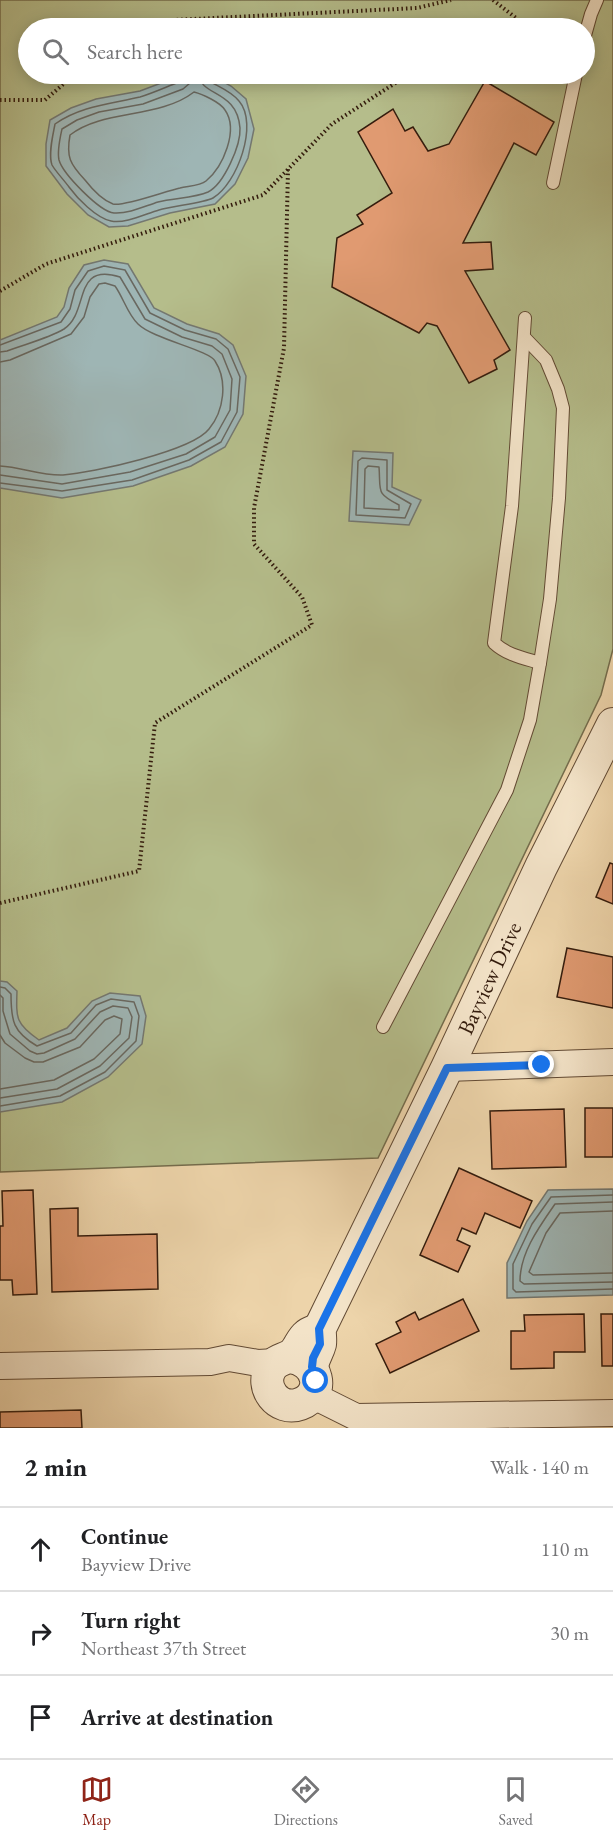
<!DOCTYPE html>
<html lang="en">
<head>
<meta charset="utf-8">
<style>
	body { margin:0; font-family:"EB Garamond",serif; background:#f2f2f2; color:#202124 }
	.stop { position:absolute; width:18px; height:18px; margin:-14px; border:4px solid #1a73e8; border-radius:50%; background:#fff }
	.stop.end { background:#1a73e8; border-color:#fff; box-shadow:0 2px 6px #0008 }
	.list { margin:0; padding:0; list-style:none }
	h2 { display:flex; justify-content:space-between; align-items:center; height:78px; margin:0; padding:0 24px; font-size:26px }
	h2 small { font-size:20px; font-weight:400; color:#757577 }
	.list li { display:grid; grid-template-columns:39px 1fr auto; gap:18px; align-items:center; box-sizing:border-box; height:84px; padding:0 24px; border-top:2px solid #e0e0e0 }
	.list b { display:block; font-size:22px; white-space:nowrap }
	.list p { margin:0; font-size:20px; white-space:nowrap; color:#757577 }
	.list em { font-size:20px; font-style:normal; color:#757577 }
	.icon { flex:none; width:33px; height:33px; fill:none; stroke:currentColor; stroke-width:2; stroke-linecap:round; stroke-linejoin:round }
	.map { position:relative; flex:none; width:613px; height:1428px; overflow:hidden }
	.search { position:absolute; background:#fff; box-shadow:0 3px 15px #0003; left:18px; right:18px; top:18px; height:66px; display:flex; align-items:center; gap:15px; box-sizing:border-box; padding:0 21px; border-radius:33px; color:#757577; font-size:22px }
	.sheet { height:330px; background:#fff }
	nav { display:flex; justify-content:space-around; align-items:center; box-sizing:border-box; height:84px; border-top:2px solid #e0e0e0; background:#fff; font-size:16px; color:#757577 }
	nav a { display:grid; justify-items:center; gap:3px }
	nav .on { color:#8f2418 }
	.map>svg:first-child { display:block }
	.green { fill:#b5bd8b; stroke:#746c4c; stroke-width:1.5; fill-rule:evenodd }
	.water { fill:#9eb5b4; stroke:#747871; stroke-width:1.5 }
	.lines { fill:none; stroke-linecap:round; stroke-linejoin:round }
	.shore { stroke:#696860; stroke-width:1.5 }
	.building { fill:#e09a71; stroke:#341c0d; stroke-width:1.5 }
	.service-casing { stroke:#624a34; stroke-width:14 }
	.minor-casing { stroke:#624a34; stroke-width:28 }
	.tertiary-casing { stroke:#624a34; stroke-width:34 }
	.path { stroke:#341c0d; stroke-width:4; stroke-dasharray:1.5 3; stroke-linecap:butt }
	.service { stroke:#f3e3c8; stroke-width:12 }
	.minor { stroke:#f3e3c8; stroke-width:26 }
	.tertiary { stroke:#f3e3c8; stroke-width:32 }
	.route { stroke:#1a73e8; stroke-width:8 }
	.labels { text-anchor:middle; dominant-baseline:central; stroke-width:6; stroke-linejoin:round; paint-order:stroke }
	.street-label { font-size:22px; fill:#341c0d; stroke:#f3e3c8 }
</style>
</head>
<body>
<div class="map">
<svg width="613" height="1428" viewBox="0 0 613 1428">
	<rect width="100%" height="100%" fill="#edd4aa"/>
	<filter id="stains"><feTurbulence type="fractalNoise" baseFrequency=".00333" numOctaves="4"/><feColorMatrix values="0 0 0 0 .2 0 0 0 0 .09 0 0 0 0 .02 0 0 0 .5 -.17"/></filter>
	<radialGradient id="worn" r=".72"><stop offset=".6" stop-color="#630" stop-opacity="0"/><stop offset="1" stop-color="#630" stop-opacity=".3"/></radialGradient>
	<path class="green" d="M0,0H613V649L601,695L378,1158L0,1172ZM28,28H584V74H28Z"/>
	<g class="water">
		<polygon points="185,74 209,74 231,86 246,99 254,129 248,158 235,184 215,204 170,213 128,226 109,227 88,215 67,194 46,166 46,144 50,120 71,108 96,99 140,91"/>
		<polygon points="104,260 128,264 154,308 187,324 219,334 233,345 246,376 243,414 225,447 191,466 133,486 62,498 0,488 0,340 57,317 64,307 69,288 84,265"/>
		<polygon points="353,451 393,453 392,487 421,500 409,525 349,521"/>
		<path d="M0,981L7,982L17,991C16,1019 16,1024 39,1040L67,1028L92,1001L110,993L140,996L146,1016L142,1044L108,1077L62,1102L0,1112Z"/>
		<polygon points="613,1189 613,1295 507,1298 507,1263 527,1221 548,1190"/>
	</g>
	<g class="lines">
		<g class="shore">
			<path d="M184,74V78L179,82C166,87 153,93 140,97C110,104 81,106 55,124C53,135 48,154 52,165C56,172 64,180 69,187C77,198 96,218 111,221C125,224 145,214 159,210C172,206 204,203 213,198C237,184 259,124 239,101C231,91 219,87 209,81L206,74"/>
			<path d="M192,74L190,83L183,89L143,104L99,112L77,120L62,129C60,138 57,151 59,160C63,174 100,212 114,213C129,214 145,206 158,202C173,198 195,198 208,192C224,184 241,145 240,128C237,89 200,97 199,74"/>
			<path d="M194,92C202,94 220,102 225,110C239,130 223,167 206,181C200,186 188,186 180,188C166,191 123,207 113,204C102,200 92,189 85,180C70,164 66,157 70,135C103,109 159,119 194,92Z"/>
			<polyline points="0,345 61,322 70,309 75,290 88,271 104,266 125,270 150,313 185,330 216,339 228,349 240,377 237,412 221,442 189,460 132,480 62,491 0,483"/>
			<path d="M0,352L7,351C25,344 47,339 64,329C90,312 72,262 120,277L145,319L182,337L212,346L222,354L232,379L230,410L215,437L186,454L130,472L62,484L0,475"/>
			<path d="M0,362L10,360L71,334L84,317L90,297L99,284L105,283L115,286C123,297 128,315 138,324C153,339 209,350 215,361C228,381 224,411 209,429C192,451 92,473 63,475C42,476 21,467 0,466"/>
			<polygon points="362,458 387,460 387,490 411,504 405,518 356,515 358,461"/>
			<path d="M368,466L379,467C381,491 375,493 399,505V510L364,508L365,469Z"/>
			<path d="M0,987L5,988L11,994C11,1021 13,1032 37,1046L71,1033L96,1005L111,999L134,1002L139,1016L136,1041L105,1072L60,1096L0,1106"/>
			<polyline points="0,995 3,998 3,1011 10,1034 30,1051 37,1054 44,1053 75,1039 100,1012 113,1006 128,1008 132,1017 129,1038 100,1066 57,1089 0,1098"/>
			<polyline points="0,1035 5,1043 25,1058 34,1062 43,1062 80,1047 105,1020 114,1016 122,1019 120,1034 94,1059 54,1080 0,1089"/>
			<polyline points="613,1195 551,1197 532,1224 513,1264 513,1289 516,1292 613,1289"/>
			<path d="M613,1202L555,1204C539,1227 520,1253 520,1281L524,1284L613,1282"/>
			<polyline points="613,1211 560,1213 546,1233 529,1272 533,1275 613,1273"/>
		</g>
	</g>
	<g class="building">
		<polygon points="485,81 554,122 536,155 514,143 463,243 491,242 493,269 465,271 510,350 494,360 497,369 469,383 437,326 427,323 419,333 332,287 337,238 363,224 357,215 392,193 358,132 393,109 405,131 413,127 428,151 449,144"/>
		<polygon points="610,863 613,864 613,904 596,897"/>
		<polygon points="567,948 613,957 613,1008 557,997"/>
		<rect x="585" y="1108" width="28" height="49"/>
		<polygon points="564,1109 566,1167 492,1169 490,1111"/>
		<polygon points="459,1168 532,1201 520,1228 485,1213 476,1234 462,1228 457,1240 470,1246 458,1272 420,1255"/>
		<polygon points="33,1190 37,1294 13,1295 12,1280 0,1280 0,1226 3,1226 2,1191"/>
		<polygon points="78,1208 78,1236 157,1234 158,1289 52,1292 50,1209"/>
		<polygon points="463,1299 479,1331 390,1373 376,1344 401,1332 396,1322 415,1312 419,1320"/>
		<polygon points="584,1314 585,1352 554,1352 554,1368 511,1369 511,1331 525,1331 524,1315"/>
		<polygon points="601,1314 613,1314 613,1366 602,1366"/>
		<polygon points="81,1410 82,1428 0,1428 0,1412"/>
	</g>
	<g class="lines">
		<defs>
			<g id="service">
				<polyline points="584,39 591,14 597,0"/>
				<polyline points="553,183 576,74"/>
				<polyline points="524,337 546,360 558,389 563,408 559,498 550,599 540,663"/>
				<path d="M383,1027L507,790L530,720L540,663C523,658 507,655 494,643L512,506L525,318"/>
			</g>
			<g id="minor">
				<polyline points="447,1068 613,1062"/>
				<polyline points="0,1366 210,1362 229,1358 258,1363 276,1362"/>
				<polyline points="312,1395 356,1417 613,1413"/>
			</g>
			<g id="tertiary">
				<path d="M290,1357C318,1360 327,1394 300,1404C278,1412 259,1387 271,1368C276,1360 283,1360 290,1356C299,1351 300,1340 307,1335C310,1332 316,1331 319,1329"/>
				<path id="s1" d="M312,1367C313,1358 318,1352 320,1344C321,1336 318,1331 322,1324L447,1068L541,867L613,724"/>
			</g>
		</defs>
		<use href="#service" class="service-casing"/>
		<use href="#minor" class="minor-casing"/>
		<use href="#tertiary" class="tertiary-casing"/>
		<g class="path">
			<polyline points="493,0 516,18 512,28"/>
			<polyline points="125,28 132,22 417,8 451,0"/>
			<polyline points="0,100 45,100 75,74"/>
			<polyline points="0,291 46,264 263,195 332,124 403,78 439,74"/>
			<polyline points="0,903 139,871 155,723 312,625 302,597 254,544 254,508 284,348 288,169"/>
		</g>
		<use href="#service" class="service"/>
		<use href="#minor" class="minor"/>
		<use href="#tertiary" class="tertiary"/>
	</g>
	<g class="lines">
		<polyline class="route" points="316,1381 312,1367 313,1358 320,1344 319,1329 447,1068 542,1065"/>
	</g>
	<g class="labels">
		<g class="street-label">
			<text stroke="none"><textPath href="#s1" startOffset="429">Bayview Drive</textPath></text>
		</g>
	</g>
	<rect width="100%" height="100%" filter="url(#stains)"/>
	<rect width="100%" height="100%" fill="url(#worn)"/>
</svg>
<div class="stop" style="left:316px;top:1381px"></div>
<div class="stop end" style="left:542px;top:1065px"></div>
<div class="search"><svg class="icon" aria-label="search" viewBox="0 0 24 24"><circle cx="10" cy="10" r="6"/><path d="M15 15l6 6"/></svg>Search here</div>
</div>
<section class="sheet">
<h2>2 min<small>Walk · 140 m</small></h2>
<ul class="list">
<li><svg class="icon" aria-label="ahead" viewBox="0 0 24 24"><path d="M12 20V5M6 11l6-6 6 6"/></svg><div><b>Continue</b><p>Bayview Drive</p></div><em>110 m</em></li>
<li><svg class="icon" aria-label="right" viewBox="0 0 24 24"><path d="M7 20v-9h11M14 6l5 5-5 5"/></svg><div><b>Turn right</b><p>Northeast 37th Street</p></div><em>30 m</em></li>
<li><svg class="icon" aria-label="arrive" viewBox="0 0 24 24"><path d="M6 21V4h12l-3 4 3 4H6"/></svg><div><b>Arrive at destination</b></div></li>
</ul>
</section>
<nav>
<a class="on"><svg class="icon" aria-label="map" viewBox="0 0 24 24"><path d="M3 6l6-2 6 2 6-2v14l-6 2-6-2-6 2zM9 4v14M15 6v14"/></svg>Map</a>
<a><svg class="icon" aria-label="directions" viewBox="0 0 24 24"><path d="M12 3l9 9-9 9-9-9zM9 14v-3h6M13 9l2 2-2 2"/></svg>Directions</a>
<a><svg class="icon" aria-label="saved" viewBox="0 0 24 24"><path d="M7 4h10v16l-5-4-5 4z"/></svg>Saved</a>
</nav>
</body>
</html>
